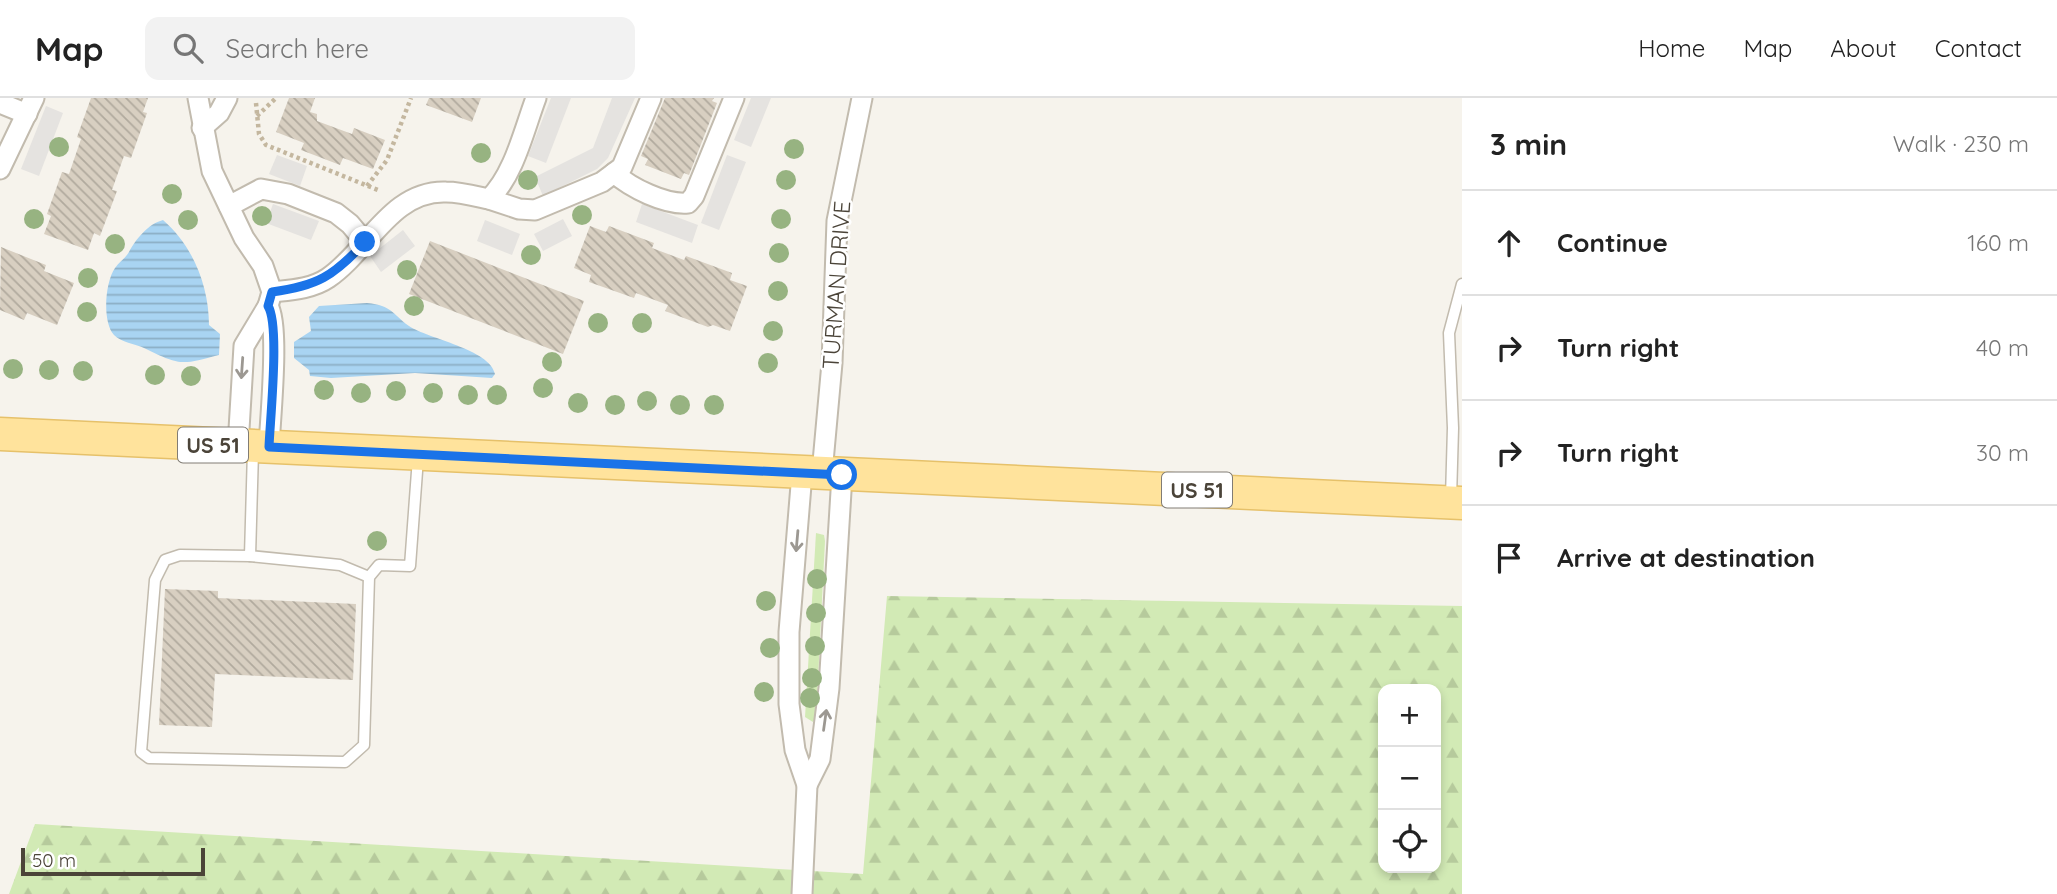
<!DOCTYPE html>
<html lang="en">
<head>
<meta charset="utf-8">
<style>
	body { margin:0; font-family:Quicksand,sans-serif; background:#f2f2f2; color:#222 }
	.controls { position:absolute; right:21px; bottom:21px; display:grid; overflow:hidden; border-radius:14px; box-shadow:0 4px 10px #0003 }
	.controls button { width:63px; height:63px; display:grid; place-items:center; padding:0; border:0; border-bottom:2px solid #e0e0e0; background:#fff; color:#222; font:35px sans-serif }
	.scale { position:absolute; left:21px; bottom:18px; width:184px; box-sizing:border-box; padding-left:7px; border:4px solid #4b4439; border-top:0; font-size:19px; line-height:24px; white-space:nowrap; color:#4b4439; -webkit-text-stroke:5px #fff; paint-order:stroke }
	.stop { position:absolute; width:21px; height:21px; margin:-16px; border:5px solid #1a73e8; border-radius:50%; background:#fff }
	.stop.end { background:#1a73e8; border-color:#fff; box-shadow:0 2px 7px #0008 }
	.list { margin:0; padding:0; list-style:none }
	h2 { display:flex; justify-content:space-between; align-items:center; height:91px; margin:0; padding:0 28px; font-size:30px }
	h2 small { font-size:23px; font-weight:400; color:#767676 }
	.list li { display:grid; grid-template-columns:46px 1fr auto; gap:21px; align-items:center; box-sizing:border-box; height:105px; padding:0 28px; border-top:2px solid #e0e0e0 }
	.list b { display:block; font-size:26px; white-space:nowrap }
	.list em { font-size:23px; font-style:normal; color:#767676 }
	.icon { flex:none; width:38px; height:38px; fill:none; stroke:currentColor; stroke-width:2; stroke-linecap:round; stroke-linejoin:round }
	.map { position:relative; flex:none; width:1462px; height:796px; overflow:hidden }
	header { display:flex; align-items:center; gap:42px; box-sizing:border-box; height:98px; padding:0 35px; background:#fff; border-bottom:2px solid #e0e0e0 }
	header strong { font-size:33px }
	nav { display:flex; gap:38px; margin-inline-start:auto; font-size:24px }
	.search { width:490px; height:63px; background:#f2f2f2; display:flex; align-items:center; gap:18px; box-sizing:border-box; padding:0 24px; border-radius:14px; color:#767676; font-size:26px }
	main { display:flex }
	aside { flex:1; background:#fff }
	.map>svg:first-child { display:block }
	.green { fill:#d2eab5 }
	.forest { fill:url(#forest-firs); fill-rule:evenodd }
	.parking { fill:#e5e3e0 }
	.water { fill:url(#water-rules) }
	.building { fill:url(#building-back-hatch) }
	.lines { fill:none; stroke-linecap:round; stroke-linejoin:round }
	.lane-casing { stroke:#c2bbae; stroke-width:13 }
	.street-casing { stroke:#c2bbae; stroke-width:23 }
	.primary-casing { stroke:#e6c16a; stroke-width:35 }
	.path { stroke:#c4b79f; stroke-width:4.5; stroke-dasharray:3.5 3.5; stroke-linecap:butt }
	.lane { stroke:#fff; stroke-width:10 }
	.street { stroke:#fff; stroke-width:19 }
	.primary { stroke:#ffe39c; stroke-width:32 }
	.tree { fill:#97b381 }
	.oneway { stroke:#9c9892 }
	.route { stroke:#1a73e8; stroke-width:9 }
	.labels { text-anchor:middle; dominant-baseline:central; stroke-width:5; stroke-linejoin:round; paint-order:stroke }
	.shield { fill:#fff; stroke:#817c74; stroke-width:2 }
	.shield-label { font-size:21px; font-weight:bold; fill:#4b4439 }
	.street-label { font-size:23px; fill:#4b4439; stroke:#fff }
</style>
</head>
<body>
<header>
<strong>Map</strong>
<div class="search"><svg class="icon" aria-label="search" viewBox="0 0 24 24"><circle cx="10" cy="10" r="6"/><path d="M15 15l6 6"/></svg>Search here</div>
<nav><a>Home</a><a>Map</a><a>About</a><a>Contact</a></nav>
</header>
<main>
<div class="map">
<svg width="1462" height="796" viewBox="0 0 1462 796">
	<defs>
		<pattern id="forest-firs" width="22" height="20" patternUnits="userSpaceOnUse" patternTransform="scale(1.75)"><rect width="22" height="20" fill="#d2eab5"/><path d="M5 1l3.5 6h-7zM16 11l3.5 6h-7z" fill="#b6ca9c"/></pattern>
		<pattern id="water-rules" width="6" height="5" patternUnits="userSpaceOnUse" patternTransform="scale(1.75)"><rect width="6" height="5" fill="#a9d4f2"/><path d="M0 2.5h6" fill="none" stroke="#8caec5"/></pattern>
		<pattern id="building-back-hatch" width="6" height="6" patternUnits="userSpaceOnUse" patternTransform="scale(1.75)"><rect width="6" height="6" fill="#d8cfc1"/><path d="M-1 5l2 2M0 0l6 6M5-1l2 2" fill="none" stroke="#b1aa9e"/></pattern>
	</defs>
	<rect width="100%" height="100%" fill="#f6f3ec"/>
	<polygon class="green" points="816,435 824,437 825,443 816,620 813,624 805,619"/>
	<path class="forest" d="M887,498L1462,508V796H9L35,726L863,776ZM1383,591H1436V770H1383Z"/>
	<g class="parking">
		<polygon points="551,0 571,0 546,65 528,58"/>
		<polygon points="612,0 635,0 608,60 597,71 543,98 535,79 593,50"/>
		<polygon points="751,0 771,0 751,49 734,42"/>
		<polygon points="46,8 63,15 39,78 21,71"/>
		<polygon points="277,57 307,68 300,88 269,76"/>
		<polygon points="727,57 746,64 719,132 701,125"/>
		<polygon points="273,106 319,123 311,142 266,125"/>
		<polygon points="642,106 698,127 692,145 636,124"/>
		<polygon points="563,121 572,138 543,153 534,136"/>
		<polygon points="485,122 520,136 512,157 477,143"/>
		<polygon points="403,132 415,148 381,174 370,158"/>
	</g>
	<g class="water">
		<path d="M163,122C193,148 209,188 209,227L220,236L219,257C181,267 181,268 144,250C135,246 121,244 114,237C102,224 105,184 115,170C119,164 125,161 129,154C136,141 148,126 163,122Z"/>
		<path d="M367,205C393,208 391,215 409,228C428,241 490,251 495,276L492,280L415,275L331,280L310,278L309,272L294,260V244L311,233L309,219L319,208Z"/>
	</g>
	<g class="building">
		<polygon points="91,0 148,0 143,14 147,15 131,60 124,58 112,92 117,93 100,138 94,135 88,152 44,136 51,118 47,116 62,74 69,76 81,41 77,39"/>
		<polygon points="289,0 315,0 310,14 317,16 317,23 352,36 354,30 385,42 373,71 343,60 340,67 301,52 304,45 276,34"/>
		<polygon points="429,0 481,0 472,24 426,7"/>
		<polygon points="665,0 714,0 712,3 717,5 689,77 684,75 681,81 645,67 648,61 641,58"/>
		<polygon points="590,128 606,134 609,128 654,145 652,150 684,162 686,158 732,175 730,182 747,188 730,233 713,227 708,229 665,213 668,207 636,195 634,200 589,184 591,177 574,170"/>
		<polygon points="430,143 584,203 563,256 409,196"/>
		<polygon points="1,149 46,167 44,173 74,185 57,227 27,215 24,222 0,212"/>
		<polygon points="165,491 218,493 218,500 356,506 353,582 215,576 212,629 159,627"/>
	</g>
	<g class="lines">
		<defs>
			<g id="lane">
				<polyline points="253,353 250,458 180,457 165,462 155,482 141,654 149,660 345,664 364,647 369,479 379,467 410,468 418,360"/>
				<polyline points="1451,400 1453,330 1449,235 1462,186"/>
				<polyline points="250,458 340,467 369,479"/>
			</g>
			<g id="street">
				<polyline points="198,0 212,73 244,140 263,168 272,194 268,208 244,248 238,348"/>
				<polyline points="0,5 27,16"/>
				<polyline points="202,30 219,15 227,0"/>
				<polyline points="0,71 34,0"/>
				<path d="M614,75C631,90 665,107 688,105L694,98L734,0"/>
				<polyline points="489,101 519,111 535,112 602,84 622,69 651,0"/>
				<polyline points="229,108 261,91 288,96 336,115 350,126 365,144"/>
				<path d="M272,194C290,192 312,191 328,180C368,153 391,92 446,94C460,94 475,98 489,101C514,77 524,32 536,0"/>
				<path d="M268,208C280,227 270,322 269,349"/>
				<polyline points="822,375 832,265 837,123 862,0"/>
				<polyline points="807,687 820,661 829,590 842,377"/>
				<polyline points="802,796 807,687 795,652 789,606 789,534 802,375"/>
			</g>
			<polyline id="primary" points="0,336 1462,405"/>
		</defs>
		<use href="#lane" class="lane-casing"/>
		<use href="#street" class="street-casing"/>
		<use href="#primary" class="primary-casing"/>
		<g class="path">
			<polyline points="256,5 259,36 266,47 378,92"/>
			<polyline points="257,18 276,0"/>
			<polyline points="367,88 387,62 411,0"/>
		</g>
		<use href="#lane" class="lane"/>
		<use href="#street" class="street"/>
		<use href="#primary" class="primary"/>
	</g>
	<g class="tree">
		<circle cx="59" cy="49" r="10"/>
		<circle cx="794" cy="51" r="10"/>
		<circle cx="481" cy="55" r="10"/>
		<circle cx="528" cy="82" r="10"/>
		<circle cx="786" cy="82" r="10"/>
		<circle cx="172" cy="96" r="10"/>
		<circle cx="582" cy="117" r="10"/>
		<circle cx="262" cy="118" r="10"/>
		<circle cx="34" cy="121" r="10"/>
		<circle cx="781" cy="121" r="10"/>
		<circle cx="188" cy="122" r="10"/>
		<circle cx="115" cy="146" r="10"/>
		<circle cx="779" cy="155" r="10"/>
		<circle cx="531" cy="157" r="10"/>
		<circle cx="407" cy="172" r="10"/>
		<circle cx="88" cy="180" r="10"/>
		<circle cx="778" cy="193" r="10"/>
		<circle cx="414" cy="208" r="10"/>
		<circle cx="87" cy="214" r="10"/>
		<circle cx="598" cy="225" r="10"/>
		<circle cx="642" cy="225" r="10"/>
		<circle cx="773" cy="233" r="10"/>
		<circle cx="552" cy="264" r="10"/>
		<circle cx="768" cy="265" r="10"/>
		<circle cx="13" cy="271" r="10"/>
		<circle cx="49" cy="272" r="10"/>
		<circle cx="83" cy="273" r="10"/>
		<circle cx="155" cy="277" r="10"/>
		<circle cx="191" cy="278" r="10"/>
		<circle cx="543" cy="290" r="10"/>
		<circle cx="324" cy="292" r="10"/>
		<circle cx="396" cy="293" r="10"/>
		<circle cx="361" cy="295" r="10"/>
		<circle cx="433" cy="295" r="10"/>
		<circle cx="468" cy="297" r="10"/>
		<circle cx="497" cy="297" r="10"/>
		<circle cx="647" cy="303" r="10"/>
		<circle cx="578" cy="305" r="10"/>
		<circle cx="615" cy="307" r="10"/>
		<circle cx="680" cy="307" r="10"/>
		<circle cx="714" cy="307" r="10"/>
		<circle cx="377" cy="443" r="10"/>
		<circle cx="817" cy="481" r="10"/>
		<circle cx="766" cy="503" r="10"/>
		<circle cx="816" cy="515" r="10"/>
		<circle cx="815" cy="548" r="10"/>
		<circle cx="770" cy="550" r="10"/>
		<circle cx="812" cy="580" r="10"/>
		<circle cx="764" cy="594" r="10"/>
		<circle cx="810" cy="600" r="10"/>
	</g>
	<defs><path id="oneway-shaft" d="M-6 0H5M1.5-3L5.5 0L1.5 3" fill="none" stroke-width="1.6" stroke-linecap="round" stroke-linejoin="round" transform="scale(1.75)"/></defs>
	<g class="oneway">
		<use href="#oneway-shaft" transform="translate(242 270) rotate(94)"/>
		<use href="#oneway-shaft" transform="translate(797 443) rotate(95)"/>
		<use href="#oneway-shaft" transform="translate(825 622) rotate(-82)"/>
	</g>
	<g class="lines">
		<path class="route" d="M365,144C334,178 317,188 272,194L268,208C280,227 270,322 269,349L842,377"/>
	</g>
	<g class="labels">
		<g class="shield">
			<rect x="178" y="329.5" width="70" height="35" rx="5"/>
			<rect x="1162" y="374.5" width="70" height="35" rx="5"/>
		</g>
		<g class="shield-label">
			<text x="213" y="347">US 51</text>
			<text x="1197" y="392">US 51</text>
		</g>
		<g class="street-label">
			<text transform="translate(836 187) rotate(-86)">TURMAN DRIVE</text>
		</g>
	</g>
</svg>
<div class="controls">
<button>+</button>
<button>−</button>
<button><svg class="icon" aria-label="locate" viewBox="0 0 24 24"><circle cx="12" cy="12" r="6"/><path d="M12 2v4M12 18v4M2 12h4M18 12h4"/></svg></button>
</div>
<div class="scale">50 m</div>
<div class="stop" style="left:842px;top:377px"></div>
<div class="stop end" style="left:365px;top:144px"></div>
</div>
<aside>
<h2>3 min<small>Walk · 230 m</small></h2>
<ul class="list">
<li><svg class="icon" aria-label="ahead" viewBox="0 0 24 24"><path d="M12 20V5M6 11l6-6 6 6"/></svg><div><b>Continue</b></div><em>160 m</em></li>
<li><svg class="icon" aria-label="right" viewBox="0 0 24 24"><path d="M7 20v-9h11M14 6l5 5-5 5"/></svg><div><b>Turn right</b></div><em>40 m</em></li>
<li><svg class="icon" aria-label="right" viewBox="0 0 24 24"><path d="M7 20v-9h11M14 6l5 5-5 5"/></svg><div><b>Turn right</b></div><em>30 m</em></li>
<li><svg class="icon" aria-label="arrive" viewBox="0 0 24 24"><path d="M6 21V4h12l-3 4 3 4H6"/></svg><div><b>Arrive at destination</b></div></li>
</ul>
</aside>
</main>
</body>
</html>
